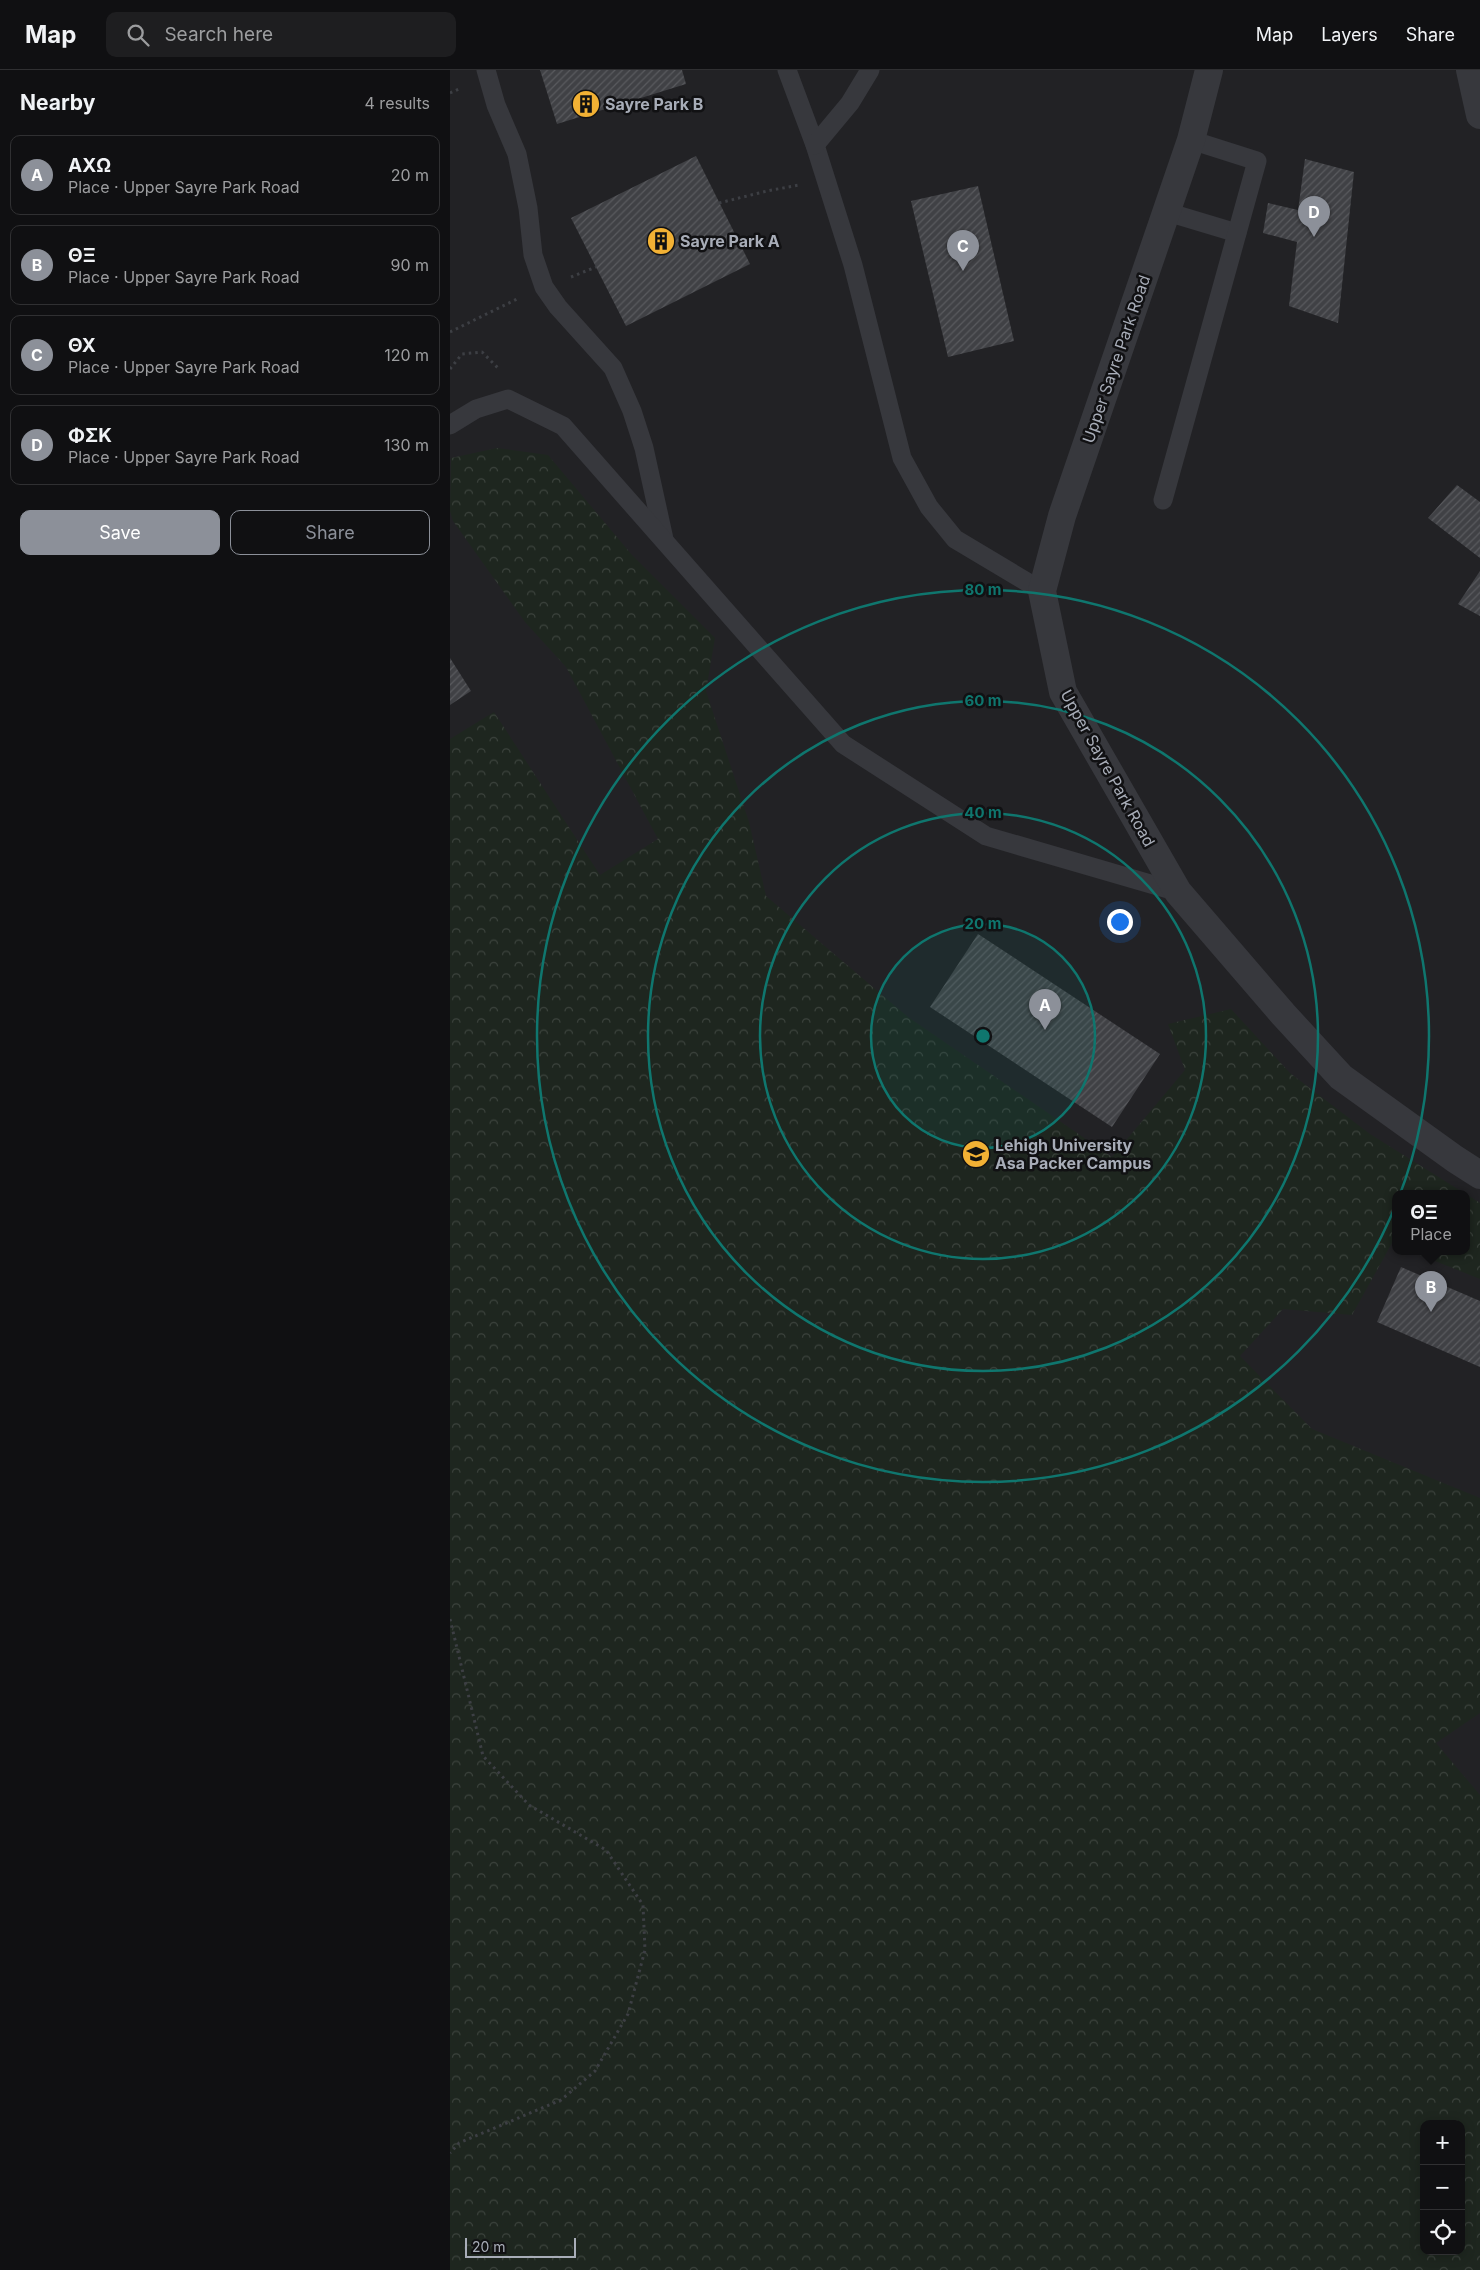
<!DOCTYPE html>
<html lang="en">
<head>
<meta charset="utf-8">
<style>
	body { margin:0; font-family:Inter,sans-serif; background:#1e1e20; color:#f1f3f6 }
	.controls { position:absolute; right:15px; bottom:15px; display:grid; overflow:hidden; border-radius:10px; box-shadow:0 2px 12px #0003 }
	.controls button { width:45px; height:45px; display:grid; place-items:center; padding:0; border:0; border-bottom:1px solid #303032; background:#101012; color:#f1f3f6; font:25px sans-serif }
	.scale { position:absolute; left:15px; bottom:12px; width:111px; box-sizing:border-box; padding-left:5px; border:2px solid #a8adb8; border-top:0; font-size:14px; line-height:18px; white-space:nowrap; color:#a8adb8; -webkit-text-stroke:4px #111113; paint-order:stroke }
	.you { position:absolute; left:669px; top:851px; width:18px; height:18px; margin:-12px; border:4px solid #fff; border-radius:50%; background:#1a73e8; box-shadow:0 0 0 8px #1a73e833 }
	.badge { display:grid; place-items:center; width:32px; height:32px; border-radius:50%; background:#8c9099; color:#fff; font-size:16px; font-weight:700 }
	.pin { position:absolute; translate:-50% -41px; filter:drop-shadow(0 1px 2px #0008) }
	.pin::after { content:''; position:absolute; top:26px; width:18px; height:15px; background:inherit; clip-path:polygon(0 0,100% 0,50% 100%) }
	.popup { position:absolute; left:942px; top:1120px; width:78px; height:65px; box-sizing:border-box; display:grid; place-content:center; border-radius:10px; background:#101012; filter:drop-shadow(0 1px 4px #0005); font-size:16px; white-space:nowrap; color:#9c9d9f }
	.popup b { font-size:19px; color:#f1f3f6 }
	.popup::after { content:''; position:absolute; left:50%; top:100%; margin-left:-10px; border:10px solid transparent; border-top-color:#101012 }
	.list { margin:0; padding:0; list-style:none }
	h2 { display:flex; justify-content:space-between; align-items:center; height:65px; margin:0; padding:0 20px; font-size:21px }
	h2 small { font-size:16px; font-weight:400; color:#9c9d9f }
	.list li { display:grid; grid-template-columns:32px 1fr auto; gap:15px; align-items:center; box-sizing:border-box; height:80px; margin:0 10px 10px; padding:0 10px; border:1px solid #303032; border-radius:10px }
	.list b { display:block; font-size:19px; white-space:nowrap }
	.list p { margin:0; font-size:16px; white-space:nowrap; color:#9c9d9f }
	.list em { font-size:16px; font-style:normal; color:#9c9d9f }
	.actions { display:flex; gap:10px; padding:15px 20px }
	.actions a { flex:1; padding:11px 0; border:1px solid #8c9099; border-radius:10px; text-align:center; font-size:18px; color:#8c9099 }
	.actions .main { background:#8c9099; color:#fff }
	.icon { flex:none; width:28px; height:28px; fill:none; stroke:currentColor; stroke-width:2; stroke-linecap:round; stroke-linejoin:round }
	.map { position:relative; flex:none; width:1030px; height:2200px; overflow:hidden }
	header { display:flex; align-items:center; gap:30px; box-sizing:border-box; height:70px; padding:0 25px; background:#101012; border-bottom:1px solid #303032 }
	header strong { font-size:24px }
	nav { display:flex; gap:28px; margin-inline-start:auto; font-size:18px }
	.search { width:350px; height:45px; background:#1e1e20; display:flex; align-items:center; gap:12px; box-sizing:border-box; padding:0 18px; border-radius:10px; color:#9c9d9f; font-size:19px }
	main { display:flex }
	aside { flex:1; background:#101012 }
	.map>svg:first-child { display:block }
	.built { fill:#222225; fill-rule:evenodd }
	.forest { fill:url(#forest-crowns); fill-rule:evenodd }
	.building { fill:url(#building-hatch) }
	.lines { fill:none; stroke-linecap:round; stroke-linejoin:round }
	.path { stroke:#3d3f44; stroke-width:3; stroke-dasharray:2.5 4; stroke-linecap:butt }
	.service { stroke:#37383d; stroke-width:19 }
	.minor { stroke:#37383d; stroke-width:28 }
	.ring { fill:none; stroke:#0f766e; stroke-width:2.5 }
	.labels { text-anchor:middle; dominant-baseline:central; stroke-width:5; stroke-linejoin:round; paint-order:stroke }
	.poi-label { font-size:16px; font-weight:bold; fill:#a8adb8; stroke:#111113; text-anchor:start }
	.street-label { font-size:16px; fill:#a8adb8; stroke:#111113 }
	.centre { fill:#0f766e; stroke:#111113; stroke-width:2.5 }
	.ring-label { font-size:15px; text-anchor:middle; font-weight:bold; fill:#0f766e; stroke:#111113; stroke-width:5; stroke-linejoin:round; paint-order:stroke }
</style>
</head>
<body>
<header>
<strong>Map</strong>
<div class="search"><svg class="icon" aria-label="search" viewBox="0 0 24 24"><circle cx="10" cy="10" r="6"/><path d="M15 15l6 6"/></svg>Search here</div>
<nav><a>Map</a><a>Layers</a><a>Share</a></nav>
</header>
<main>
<aside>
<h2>Nearby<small>4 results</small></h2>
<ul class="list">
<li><span class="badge">A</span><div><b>ΑΧΩ</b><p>Place · Upper Sayre Park Road</p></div><em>20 m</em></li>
<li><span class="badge">B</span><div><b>ΘΞ</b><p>Place · Upper Sayre Park Road</p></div><em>90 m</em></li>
<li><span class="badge">C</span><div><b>ΘΧ</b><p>Place · Upper Sayre Park Road</p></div><em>120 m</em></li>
<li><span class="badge">D</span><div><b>ΦΣK</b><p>Place · Upper Sayre Park Road</p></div><em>130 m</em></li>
</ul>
<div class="actions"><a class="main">Save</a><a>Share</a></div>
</aside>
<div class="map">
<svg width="1030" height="2200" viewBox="0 0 1030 2200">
	<defs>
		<pattern id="forest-crowns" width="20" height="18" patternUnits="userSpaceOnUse" patternTransform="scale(1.25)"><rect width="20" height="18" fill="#1e261f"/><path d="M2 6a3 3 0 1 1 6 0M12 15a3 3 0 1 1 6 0" fill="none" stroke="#3c433d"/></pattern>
		<pattern id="building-hatch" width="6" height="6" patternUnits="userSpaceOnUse" patternTransform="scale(1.25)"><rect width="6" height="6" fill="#404145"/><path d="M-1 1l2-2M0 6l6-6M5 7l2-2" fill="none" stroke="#595a5e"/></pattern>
	</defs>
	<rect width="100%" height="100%" fill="#161618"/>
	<path class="built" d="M0,0H1030V2200H626L0,1045ZM946,1123H1016V1181H946ZM974,2054H1011V2181H974Z"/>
	<g class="forest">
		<path d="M47,378L98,385L182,485L265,568L256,621L299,752L316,826L458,947L662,1087L735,1000L718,954L781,939L840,1003L920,1064L1014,1123H946V1175L942,1173L902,1245L833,1239L790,1286L862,1359L1030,1428V1643L986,1673L1030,1725V2200H0V669L44,642L150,805L208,769L116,597L75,552L3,451L0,441L1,388ZM974,2054H1011V2181H974Z"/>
		<polygon points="1016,1124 1030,1133 1030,1209 960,1181 1016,1181"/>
	</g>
	<g class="building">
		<polygon points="90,0 232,0 236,14 107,54"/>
		<polygon points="246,86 300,194 176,256 121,148"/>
		<polygon points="855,89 904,102 888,253 839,236 847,172 813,163 818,133 848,140"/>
		<polygon points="528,116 564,271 498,287 461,131"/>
		<polygon points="1007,415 1030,432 1030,488 978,448"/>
		<polygon points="1030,501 1030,546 1008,534"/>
		<polygon points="0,588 21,621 0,635"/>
		<polygon points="528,864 710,984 662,1057 480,937"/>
		<polygon points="951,1197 1030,1231 1030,1297 927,1252"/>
	</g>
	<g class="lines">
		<g class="path">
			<polyline points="0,23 11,18"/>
			<polyline points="269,133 317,121 349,115"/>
			<polyline points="121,207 146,197"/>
			<polyline points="0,262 67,229"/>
			<polyline points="0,299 12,284 32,282 50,300"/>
			<polyline points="0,1549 33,1686 79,1735 156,1780 193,1835 195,1880 178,1944 145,2001 111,2030 9,2073 0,2083"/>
		</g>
		<g class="service">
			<polyline points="36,0 46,35 67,84 78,138 83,185 94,217 108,237 163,298 182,341 194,378 214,469"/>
			<polyline points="337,0 365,75 403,195 452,388 479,437 505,469 592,521"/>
			<polyline points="365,75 400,33 420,0"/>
			<polyline points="717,142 787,163"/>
			<polyline points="0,355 26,339 58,329 113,356 393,674 536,766 728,822"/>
			<polyline points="713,430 807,91 741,70"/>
		</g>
		<g class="minor">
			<polyline points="759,0 741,70 612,446 592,521 613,622 728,822 833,944 891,1007 1005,1089 1030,1105"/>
			<polyline points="1020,0 1030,45"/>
		</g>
	</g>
	<circle cx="533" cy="966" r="112" fill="#0f766e" fill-opacity=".12"/>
	<g class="ring">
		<circle cx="533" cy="966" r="112"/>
		<circle cx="533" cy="966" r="223"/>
		<circle cx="533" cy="966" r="335"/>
		<circle cx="533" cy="966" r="446"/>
	</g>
	<defs>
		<symbol id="building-disc" viewBox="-11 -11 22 22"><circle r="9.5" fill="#f2b134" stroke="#111113"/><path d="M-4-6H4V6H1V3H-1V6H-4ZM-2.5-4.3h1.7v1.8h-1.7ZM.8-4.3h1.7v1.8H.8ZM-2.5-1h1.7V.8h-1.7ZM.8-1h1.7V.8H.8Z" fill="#111"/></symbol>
		<symbol id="university-disc" viewBox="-11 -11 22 22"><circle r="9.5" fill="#f2b134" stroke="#111113"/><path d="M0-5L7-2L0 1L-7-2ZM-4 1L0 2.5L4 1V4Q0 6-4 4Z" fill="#111"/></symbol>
	</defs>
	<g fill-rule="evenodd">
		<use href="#building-disc" x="120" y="18" width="32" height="32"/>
		<use href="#building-disc" x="195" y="155" width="32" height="32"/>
		<use href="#university-disc" x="510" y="1068" width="32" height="32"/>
	</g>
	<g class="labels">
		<g class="poi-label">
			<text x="155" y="34">Sayre Park B</text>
			<text x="230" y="171">Sayre Park A</text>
			<text x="545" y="1075">Lehigh University<tspan x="545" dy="18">Asa Packer Campus</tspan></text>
		</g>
		<g class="street-label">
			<text transform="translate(666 289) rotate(-71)">Upper Sayre Park Road</text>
			<text transform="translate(658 698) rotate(61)">Upper Sayre Park Road</text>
		</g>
	</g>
	<circle cx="533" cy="966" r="8" class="centre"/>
	<g class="ring-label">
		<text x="533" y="525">80 m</text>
		<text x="533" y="636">60 m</text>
		<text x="533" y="748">40 m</text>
		<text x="533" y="859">20 m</text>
	</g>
</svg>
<div class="controls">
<button>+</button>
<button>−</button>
<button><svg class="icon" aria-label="locate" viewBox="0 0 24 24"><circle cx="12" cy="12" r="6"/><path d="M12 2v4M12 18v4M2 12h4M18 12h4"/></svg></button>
</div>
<div class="scale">20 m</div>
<div class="you"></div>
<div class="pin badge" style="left:595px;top:960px">A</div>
<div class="pin badge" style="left:981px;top:1242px">B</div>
<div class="popup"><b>ΘΞ</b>Place</div>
<div class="pin badge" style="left:513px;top:201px">C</div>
<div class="pin badge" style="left:864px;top:167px">D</div>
</div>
</main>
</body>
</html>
